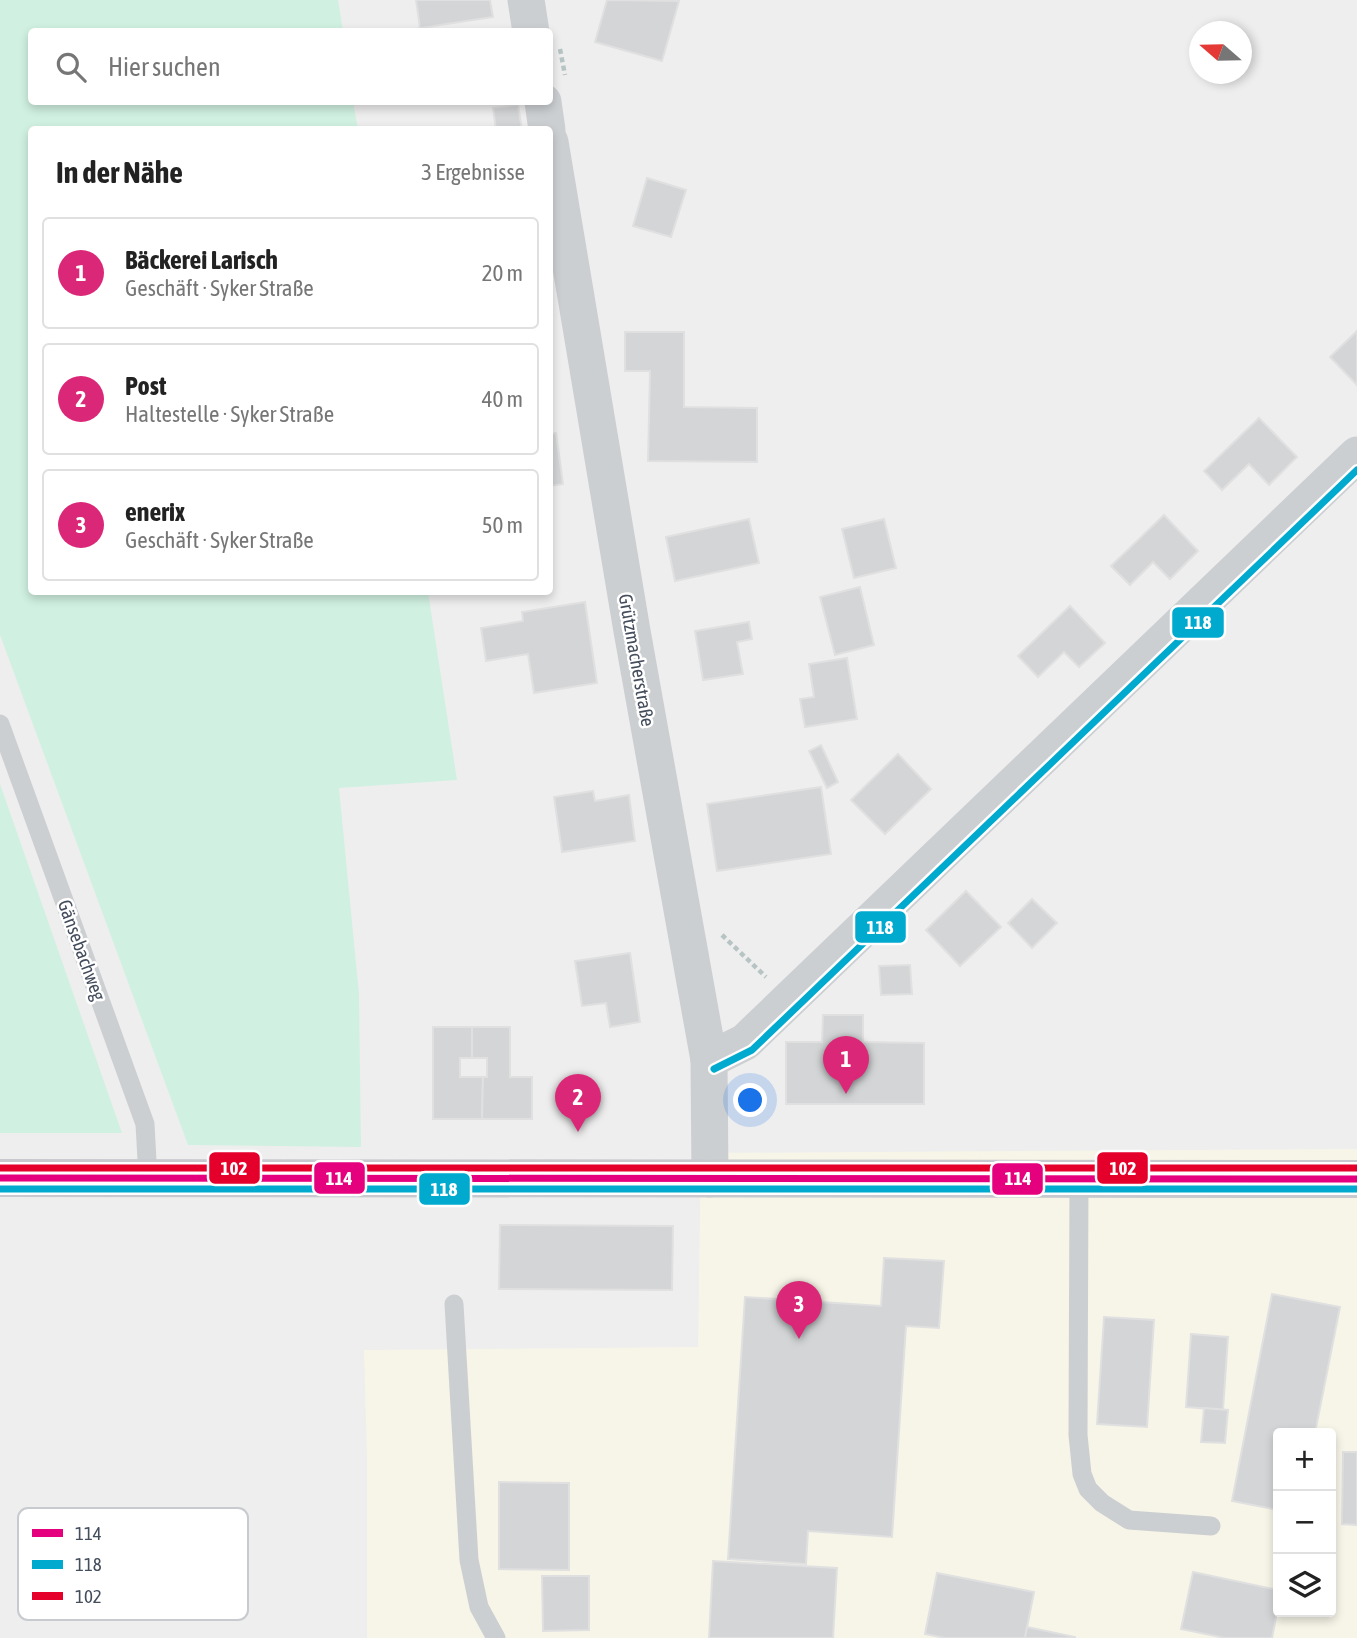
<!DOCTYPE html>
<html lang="de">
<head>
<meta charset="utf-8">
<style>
	body { margin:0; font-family:"Asap Condensed",sans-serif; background:#f6f6f6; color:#222 }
	.controls { position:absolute; right:21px; bottom:21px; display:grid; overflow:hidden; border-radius:7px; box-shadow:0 4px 10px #0003 }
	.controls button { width:63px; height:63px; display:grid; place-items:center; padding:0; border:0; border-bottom:2px solid #e0e0e0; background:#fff; color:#222; font:35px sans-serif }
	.compass { position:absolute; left:1189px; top:21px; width:63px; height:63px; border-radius:50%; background:#fff; box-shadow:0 4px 10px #0003; rotate:290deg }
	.you { position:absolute; left:751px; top:1101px; width:24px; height:24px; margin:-18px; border:5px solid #fff; border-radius:50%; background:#1a73e8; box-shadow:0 0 0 10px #1a73e833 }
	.badge { display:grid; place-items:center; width:46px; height:46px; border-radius:50%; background:#db2777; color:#fff; font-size:23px; font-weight:700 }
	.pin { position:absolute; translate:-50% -58px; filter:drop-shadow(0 2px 4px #0008) }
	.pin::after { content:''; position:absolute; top:37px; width:24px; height:21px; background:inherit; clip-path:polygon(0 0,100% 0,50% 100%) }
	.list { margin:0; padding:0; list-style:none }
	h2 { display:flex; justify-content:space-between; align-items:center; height:91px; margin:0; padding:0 28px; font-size:30px }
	h2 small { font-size:23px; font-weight:400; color:#767676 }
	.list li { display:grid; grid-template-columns:46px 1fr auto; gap:21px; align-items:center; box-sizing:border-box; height:112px; margin:0 14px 14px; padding:0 14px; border:2px solid #e0e0e0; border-radius:7px }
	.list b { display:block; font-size:26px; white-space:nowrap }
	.list p { margin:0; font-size:23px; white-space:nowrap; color:#767676 }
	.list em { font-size:23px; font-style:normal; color:#767676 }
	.icon { flex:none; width:38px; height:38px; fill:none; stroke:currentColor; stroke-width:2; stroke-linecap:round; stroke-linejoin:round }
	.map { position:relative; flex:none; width:1357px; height:1638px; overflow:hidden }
	.search { position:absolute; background:#fff; box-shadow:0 4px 10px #0003; left:28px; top:28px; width:525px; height:77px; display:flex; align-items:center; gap:18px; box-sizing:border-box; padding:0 24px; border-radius:7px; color:#767676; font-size:26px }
	.panel { position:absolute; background:#fff; box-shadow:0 4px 10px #0003; left:28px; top:126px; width:525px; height:469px; border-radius:7px }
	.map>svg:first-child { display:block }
	.commercial { fill:#f7f5e8; fill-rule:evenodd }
	.green { fill:#d0f1e1 }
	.building { fill:#d4d5d7; stroke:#e0e0e1; stroke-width:2 }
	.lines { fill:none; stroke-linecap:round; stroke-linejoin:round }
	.path { stroke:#b6c4c3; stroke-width:4.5; stroke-dasharray:5 3.5; stroke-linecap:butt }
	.service { stroke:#cccfd2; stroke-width:19 }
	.minor { stroke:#cccfd2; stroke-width:37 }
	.primary { stroke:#c7c9cf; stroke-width:38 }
	.bus-1-casing { stroke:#fff; stroke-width:12 }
	.bus-2-casing { stroke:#fff; stroke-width:12 }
	.bus-3-casing { stroke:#fff; stroke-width:12 }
	.bus-1 { stroke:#e5007d; stroke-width:7 }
	.bus-2 { stroke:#00a9ce; stroke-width:7 }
	.bus-3 { stroke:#e4002b; stroke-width:7 }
	.labels { text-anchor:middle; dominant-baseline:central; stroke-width:5; stroke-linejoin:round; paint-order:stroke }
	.street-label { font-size:19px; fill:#444d5c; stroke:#fff }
	.key { fill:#fff; stroke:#c7cace; stroke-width:2 }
	.key-label { font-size:19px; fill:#444d5c }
	.line-badge { stroke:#fff; stroke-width:2.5 }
	.badge-label { font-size:19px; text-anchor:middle; font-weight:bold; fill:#fff }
</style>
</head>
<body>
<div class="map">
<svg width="1357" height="1638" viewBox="0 0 1357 1638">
	<rect width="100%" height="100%" fill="#efeeee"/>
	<path class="commercial" d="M1357,1149V1638H367V1458L364,1350L698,1347L701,1153ZM1278,1433H1331V1612H1278Z"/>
	<g class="green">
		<polygon points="0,0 338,0 343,31 32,32 32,102 353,102 358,129 32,130 32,592 428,592 457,780 339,788 359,994 361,1147 188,1145 0,635"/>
		<polygon points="0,784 122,1133 0,1133"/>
	</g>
	<g class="building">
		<polygon points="416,0 490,0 493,17 420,28"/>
		<polygon points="607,0 679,1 662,61 595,42"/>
		<polygon points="518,105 522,130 496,130 493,108"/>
		<polygon points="647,178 686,190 671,237 633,226"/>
		<polygon points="1357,331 1357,385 1330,357"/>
		<polygon points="625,332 684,332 684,407 757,408 757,462 648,461 650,371 625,371"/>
		<polygon points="1259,418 1297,457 1269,485 1249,464 1222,490 1204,471"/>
		<polygon points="556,433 563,484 550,486 550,434"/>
		<polygon points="1164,515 1198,551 1170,579 1153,562 1130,585 1111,566"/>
		<polygon points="749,519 759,563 675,581 666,537"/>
		<polygon points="884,519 896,568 854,578 842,529"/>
		<polygon points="860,587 874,645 835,655 820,597"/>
		<polygon points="585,602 597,683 534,693 528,654 486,661 481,628 523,621 522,612"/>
		<polygon points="1070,606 1105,643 1079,667 1064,652 1038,677 1018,656"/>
		<polygon points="749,622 752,639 737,642 743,674 703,680 695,631"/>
		<polygon points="847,658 857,719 805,727 800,699 814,697 809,664"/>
		<polygon points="821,745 838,782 827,788 809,751"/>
		<polygon points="898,754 931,789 885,834 851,800"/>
		<polygon points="821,787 831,854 717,871 707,804"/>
		<polygon points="593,791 595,801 629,795 635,841 562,852 554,797"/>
		<polygon points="966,891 1001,927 960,966 926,930"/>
		<polygon points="1032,899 1057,923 1032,948 1008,923"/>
		<polygon points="630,953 640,1022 610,1027 606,1003 582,1006 575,961"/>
		<polygon points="910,965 912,994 881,995 879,966"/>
		<polygon points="823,1015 863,1015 863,1042 924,1043 924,1104 786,1104 786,1042 822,1042"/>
		<polygon points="433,1027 472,1027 472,1058 460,1058 460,1077 483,1077 482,1119 433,1119"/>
		<polygon points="472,1027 510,1027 510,1077 532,1077 532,1119 482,1119 483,1077 487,1077 487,1058 472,1058"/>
		<polygon points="500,1225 673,1226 672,1290 499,1289"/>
		<polygon points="884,1258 944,1261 939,1328 906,1326 892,1537 808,1531 806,1564 728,1559 745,1297 881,1306"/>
		<polygon points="1272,1294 1340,1307 1315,1433 1278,1433 1278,1510 1232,1501"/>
		<polygon points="1104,1317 1154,1320 1147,1427 1097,1424"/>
		<polygon points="1191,1334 1228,1337 1223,1410 1186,1407"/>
		<polygon points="1204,1408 1228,1410 1225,1443 1201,1442"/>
		<polygon points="1343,1452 1357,1452 1357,1525 1342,1524"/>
		<polygon points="499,1482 569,1483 569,1570 499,1569"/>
		<polygon points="713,1561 837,1568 833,1638 709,1638"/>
		<polygon points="1193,1572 1278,1590 1278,1608 1272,1638 1225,1638 1181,1629"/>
		<polygon points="937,1573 1034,1592 1025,1638 945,1638 925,1634"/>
		<polygon points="542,1576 589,1576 589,1630 543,1631"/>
		<polygon points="1027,1627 1075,1637 1075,1638 1025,1638"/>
	</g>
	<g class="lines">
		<g class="path">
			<polyline points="560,49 565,75"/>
			<polyline points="722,935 766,977"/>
		</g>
		<g class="service">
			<polyline points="0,724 145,1124 148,1179"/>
			<polyline points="1079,1179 1078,1435 1082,1474 1088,1489 1102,1503 1129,1520 1211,1526"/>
			<polyline points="454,1304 469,1560 479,1607 496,1638"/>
		</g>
		<g class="minor">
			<polyline points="526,0 531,32"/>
			<polyline points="543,102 547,130"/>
			<polyline points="550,142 632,631 709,1060 710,1179"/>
			<polyline points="709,1060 745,1042 1357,455"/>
		</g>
		<polyline class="primary" points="0,1178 1357,1179"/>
		<defs>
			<polyline id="bus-1" points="0,1178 1357,1179"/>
			<g id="bus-2">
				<polyline points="714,1069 752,1050 1357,470"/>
				<polyline points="0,1189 1357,1189"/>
			</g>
			<polyline id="bus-3" points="0,1168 1357,1168"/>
		</defs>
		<use href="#bus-1" class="bus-1-casing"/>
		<use href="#bus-2" class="bus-2-casing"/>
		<use href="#bus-3" class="bus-3-casing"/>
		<use href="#bus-1" class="bus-1"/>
		<use href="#bus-2" class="bus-2"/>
		<use href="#bus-3" class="bus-3"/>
	</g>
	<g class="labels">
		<g class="street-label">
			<text transform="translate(637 660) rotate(80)">Grützmacherstraße</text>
			<text transform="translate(82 950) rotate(70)">Gänsebachweg</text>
		</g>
	</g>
	<rect x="18" y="1508" width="230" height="112" rx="10" class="key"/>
	<rect x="32" y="1529" width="31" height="8" fill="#e5007d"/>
	<rect x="32" y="1560" width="31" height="9" fill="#00a9ce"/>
	<rect x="32" y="1592" width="31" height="8" fill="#e4002b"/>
	<g class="key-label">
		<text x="75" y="1540">114</text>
		<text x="75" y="1571">118</text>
		<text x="75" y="1603">102</text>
	</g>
	<g class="line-badge">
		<rect x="1171" y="606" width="54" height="33" rx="7" fill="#00a9ce"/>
		<rect x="854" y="910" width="53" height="34" rx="7" fill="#00a9ce"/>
		<rect x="208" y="1151" width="53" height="34" rx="7" fill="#e4002b"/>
		<rect x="1096" y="1151" width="53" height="34" rx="7" fill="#e4002b"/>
		<rect x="313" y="1161" width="53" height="34" rx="7" fill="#e5007d"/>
		<rect x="991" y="1162" width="53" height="34" rx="7" fill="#e5007d"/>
		<rect x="418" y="1172" width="53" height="34" rx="7" fill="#00a9ce"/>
	</g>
	<g class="badge-label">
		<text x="1198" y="629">118</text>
		<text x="880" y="934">118</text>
		<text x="234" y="1175">102</text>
		<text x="1123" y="1175">102</text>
		<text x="339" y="1185">114</text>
		<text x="1018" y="1185">114</text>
		<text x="444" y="1196">118</text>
	</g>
</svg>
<div class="controls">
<button>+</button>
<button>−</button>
<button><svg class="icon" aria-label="layers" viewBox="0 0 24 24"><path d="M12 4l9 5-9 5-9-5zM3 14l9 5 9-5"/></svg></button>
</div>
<svg class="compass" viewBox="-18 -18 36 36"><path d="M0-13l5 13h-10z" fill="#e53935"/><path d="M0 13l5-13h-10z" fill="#767676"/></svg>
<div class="you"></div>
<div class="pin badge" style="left:846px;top:1094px">1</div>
<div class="pin badge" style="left:578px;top:1132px">2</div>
<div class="pin badge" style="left:799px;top:1339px">3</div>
<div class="search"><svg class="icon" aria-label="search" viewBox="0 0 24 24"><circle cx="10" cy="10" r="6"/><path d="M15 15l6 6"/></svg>Hier suchen</div>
<section class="panel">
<h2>In der Nähe<small>3 Ergebnisse</small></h2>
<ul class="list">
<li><span class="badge">1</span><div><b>Bäckerei Larisch</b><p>Geschäft · Syker Straße</p></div><em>20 m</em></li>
<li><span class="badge">2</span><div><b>Post</b><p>Haltestelle · Syker Straße</p></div><em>40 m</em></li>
<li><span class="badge">3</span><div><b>enerix</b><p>Geschäft · Syker Straße</p></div><em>50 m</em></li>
</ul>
</section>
</div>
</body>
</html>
